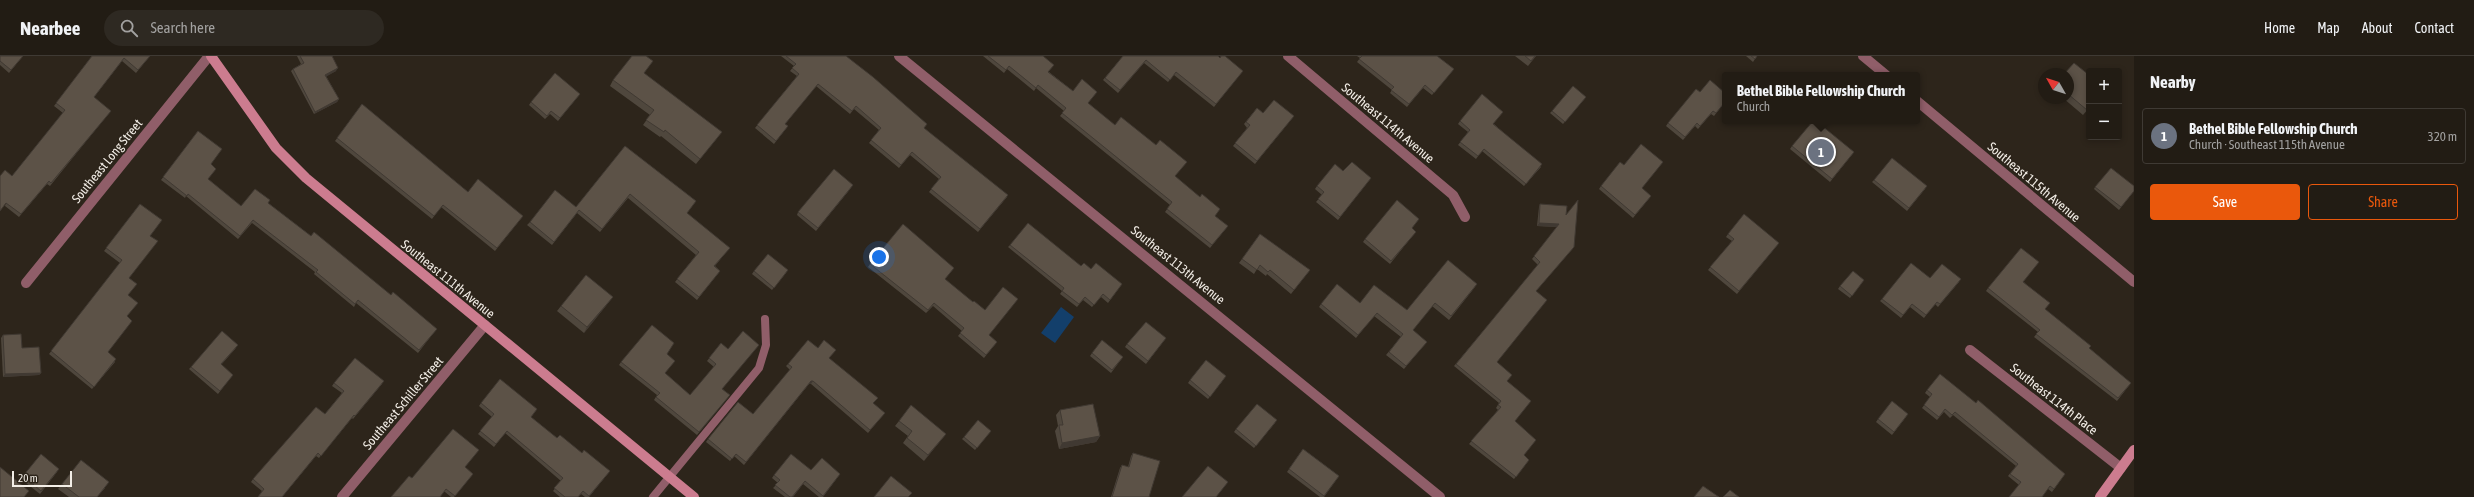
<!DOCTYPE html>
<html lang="en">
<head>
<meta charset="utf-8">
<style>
	body { margin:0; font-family:"Asap Condensed",sans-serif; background:#2e2922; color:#f1f3f6 }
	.controls { position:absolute; right:12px; top:12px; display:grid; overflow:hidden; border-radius:4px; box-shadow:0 2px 6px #0003 }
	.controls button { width:36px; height:36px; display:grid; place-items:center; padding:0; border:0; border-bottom:1px solid #3f3a34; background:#221c14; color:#f1f3f6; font:20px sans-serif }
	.compass { position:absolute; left:2038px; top:12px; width:36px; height:36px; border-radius:50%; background:#221c14; box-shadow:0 2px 6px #0003; rotate:309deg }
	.scale { position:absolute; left:12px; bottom:10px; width:60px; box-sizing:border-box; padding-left:4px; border:2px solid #f3eee7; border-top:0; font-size:11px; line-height:14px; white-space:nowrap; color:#f3eee7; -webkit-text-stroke:3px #2d251b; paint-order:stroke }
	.you { position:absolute; left:879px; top:201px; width:14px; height:14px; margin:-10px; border:3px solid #fff; border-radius:50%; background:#1a73e8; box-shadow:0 0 0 6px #1a73e833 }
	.badge { display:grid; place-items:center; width:26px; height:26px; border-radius:50%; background:#ea580c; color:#fff; font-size:13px; font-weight:700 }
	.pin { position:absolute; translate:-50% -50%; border:2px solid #fff; box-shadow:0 1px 4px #0006 }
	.popup { position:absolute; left:1722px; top:16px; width:198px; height:52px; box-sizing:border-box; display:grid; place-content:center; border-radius:4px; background:#221c14; filter:drop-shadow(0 1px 3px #0005); font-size:13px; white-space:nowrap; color:#a2a1a0 }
	.popup b { font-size:15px; color:#f1f3f6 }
	.popup::after { content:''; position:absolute; left:50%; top:100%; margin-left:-8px; border:8px solid transparent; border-top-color:#221c14 }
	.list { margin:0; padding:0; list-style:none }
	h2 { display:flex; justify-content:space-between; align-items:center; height:52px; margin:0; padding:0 16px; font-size:17px }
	h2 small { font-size:13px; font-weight:400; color:#a2a1a0 }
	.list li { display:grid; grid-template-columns:26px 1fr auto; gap:12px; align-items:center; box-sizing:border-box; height:56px; margin:0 8px 8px; padding:0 8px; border:1px solid #3f3a34; border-radius:4px }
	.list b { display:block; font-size:15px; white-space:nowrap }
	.list p { margin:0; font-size:13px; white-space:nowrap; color:#a2a1a0 }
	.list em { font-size:13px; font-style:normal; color:#a2a1a0 }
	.actions { display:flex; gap:8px; padding:12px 16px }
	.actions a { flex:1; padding:9px 0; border:1px solid #ea580c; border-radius:4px; text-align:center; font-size:14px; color:#ea580c }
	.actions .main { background:#ea580c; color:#fff }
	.icon { flex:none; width:22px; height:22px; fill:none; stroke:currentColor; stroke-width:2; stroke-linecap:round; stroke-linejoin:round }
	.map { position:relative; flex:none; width:2134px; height:441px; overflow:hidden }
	header { display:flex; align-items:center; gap:24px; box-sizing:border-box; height:56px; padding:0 20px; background:#221c14; border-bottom:1px solid #3f3a34 }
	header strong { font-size:19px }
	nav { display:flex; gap:22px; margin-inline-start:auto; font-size:14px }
	.search { width:280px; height:36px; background:#2e2922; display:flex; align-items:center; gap:10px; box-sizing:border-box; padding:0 14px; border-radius:22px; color:#a2a1a0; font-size:15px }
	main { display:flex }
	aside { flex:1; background:#221c14 }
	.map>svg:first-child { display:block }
	.water { fill:#133f6b }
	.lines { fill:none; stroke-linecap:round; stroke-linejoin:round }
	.lane { stroke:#905e69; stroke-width:8 }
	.street { stroke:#905e69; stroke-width:10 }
	.secondary { stroke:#cc7c8f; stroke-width:10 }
	.wall { fill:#4f473d }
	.shaded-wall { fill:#403932 }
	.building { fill:#5c5247; stroke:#403932 }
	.labels { text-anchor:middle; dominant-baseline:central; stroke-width:3.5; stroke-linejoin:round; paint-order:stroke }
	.street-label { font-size:13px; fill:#f3eee7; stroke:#2d251b }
</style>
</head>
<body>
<header>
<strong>Nearbee</strong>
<div class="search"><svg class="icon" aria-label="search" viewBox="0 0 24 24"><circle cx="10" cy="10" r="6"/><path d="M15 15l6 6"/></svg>Search here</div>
<nav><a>Home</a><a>Map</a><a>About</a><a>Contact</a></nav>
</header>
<main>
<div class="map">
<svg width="2134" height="441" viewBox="0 0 2134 441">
	<rect width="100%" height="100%" fill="#2d251b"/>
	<polygon class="water" points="1061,251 1074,261 1055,287 1041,277"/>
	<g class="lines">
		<polyline class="lane" points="653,441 759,312 766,289 765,263"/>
		<g class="street">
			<polyline points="899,0 1440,441"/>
			<polyline points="1288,0 1453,139 1465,161"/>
			<polyline points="1863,0 1886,19"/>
			<polyline points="1917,45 2134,226"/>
			<polyline points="26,227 209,0"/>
			<polyline points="1970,294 2121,412"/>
			<polyline points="342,441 485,269"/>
		</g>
		<g class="secondary">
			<polyline points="211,0 276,92 306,122 694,441"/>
			<polyline points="2100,441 2134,394"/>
		</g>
	</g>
	<g class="wall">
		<polygon points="0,0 23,0 9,17 0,9"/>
		<polygon points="92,0 150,0 136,17 122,5 94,41 109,57 50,130 47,128 19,161 5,150 12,120 63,57 54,50"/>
		<polygon points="297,0 332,0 336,15 326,20 339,43 337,46 314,58 291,15 293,13 301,8"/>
		<polygon points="781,0 846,0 924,72 1007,141 978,176 929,136 939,123 910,99 899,112 869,87 879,74 854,53 850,58 816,30 785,68 788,70 774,88 755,72 797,20 790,15 794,10"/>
		<polygon points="983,0 1043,0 1049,16 1088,47 1175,120 1215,160 1228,170 1210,192 1165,156 1170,149 1060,60 1064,55 1036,32 1034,35 1007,13 1004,17"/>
		<polygon points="1123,0 1241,17 1214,51 1174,19 1168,26 1144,7 1118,37 1103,24"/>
		<polygon points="1357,0 1437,0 1454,13 1432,39 1423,32 1407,51 1390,37 1392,34 1357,6 1360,2"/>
		<polygon points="1515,0 1536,0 1528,10"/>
		<polygon points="1746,0 1757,0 1753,6"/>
		<polygon points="644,17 718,81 696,108 661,80 660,81 643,69 650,59 610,30 613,24"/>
		<polygon points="2068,18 2089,52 2083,59 2063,42 2068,42"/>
		<polygon points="1700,36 1725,46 1714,60 1711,58 1698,73 1695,70 1683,84 1666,70 1668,67"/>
		<polygon points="580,38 558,65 550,58 545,63 529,49 531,46"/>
		<polygon points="1586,41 1563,68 1550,57 1552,55"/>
		<polygon points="362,48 468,136 523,160 495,195 441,151 432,163 335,85"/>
		<polygon points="1257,52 1263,57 1294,60 1255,108 1233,90 1247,72 1244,68"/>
		<polygon points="1460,65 1494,68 1541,111 1524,130 1482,95 1476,103 1458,89 1468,76 1458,68"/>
		<polygon points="198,75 211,109 208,123 241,150 268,147 435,275 418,297 356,247 354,251 314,218 315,216 252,167 238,183 186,140 185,142 161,124"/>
		<polygon points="625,90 696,145 687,157 727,195 715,210 720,215 697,244 675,226 696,199 628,142 600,176 577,157 552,189 527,169 530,166 576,151"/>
		<polygon points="1792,90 1854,96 1830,126 1790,93"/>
		<polygon points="1343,115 1371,122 1338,164 1316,146 1322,139 1315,133 1317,130"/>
		<polygon points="1874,124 1925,133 1907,155 1872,126"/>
		<polygon points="1601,130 1642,133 1651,140 1633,162 1599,133"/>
		<polygon points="2095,131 2134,135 2119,154 2094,133"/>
		<polygon points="851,132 816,175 797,159 798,156"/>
		<polygon points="140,148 150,180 129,222 127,261 108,296 115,306 92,333 49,298 120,207 104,195"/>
		<polygon points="1540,148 1566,159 1574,191 1536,235 1497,306 1507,325 1515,365 1524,399 1529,404 1514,423 1469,388 1498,354 1496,352 1499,347 1454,310 1538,209 1532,203 1557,171 1537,170 1539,151"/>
		<polygon points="1412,172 1414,178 1390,208 1363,186 1365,183"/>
		<polygon points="1260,178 1310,214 1291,238 1267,218 1266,220 1257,213 1254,218 1239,207"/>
		<polygon points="1728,178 1779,187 1737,238 1708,214 1732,185 1726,181"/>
		<polygon points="1010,189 1091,213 1122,228 1108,247 1101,241 1092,251 1083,244 1077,251 1060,238 1062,235 1008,191"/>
		<polygon points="870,208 945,224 989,279 997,286 984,302 958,280 962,275 933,250 926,257 868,211"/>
		<polygon points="754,215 786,217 772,234 752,218"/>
		<polygon points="1930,222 1959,226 1938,251 1935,248 1924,262 1910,251 1901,262 1880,245 1882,243"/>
		<polygon points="1864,224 1850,242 1838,233 1840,230"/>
		<polygon points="2024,226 2045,253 2089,292 2131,327 2117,345 2034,281 2038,276 1986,235 1988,232"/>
		<polygon points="1475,231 1449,264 1432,250 1413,274 1424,289 1404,313 1386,299 1401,281 1374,260 1356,282 1319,251 1321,248 1407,254"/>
		<polygon points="609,246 584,277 557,255 561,250"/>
		<polygon points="3,279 22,292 41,317 39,319 3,321 1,282"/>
		<polygon points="1166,282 1146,308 1125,291 1127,288"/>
		<polygon points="721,287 723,333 728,341 697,379 654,344 657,339 619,309 621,306 666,318 690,339 714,311 707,305"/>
		<polygon points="236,292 221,309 231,321 218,338 189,313 191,311"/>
		<polygon points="1092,297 1123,301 1111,317 1090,300"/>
		<polygon points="829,302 873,348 883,359 868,377 811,328 809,328 744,409 734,400 730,405 706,386 708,383 753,358 790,314 786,310 788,308"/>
		<polygon points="1224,323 1208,343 1188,327 1190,324"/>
		<polygon points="334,327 382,328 353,363 352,362 319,402 316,400 282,441 258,441 262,435 251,426 253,423 325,358 342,337 332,330"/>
		<polygon points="1927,334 1976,347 2065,418 2052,436 2048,433 2019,429 2008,420 2016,410 1953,359 1950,362 1944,356 1937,364 1922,352 1930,341 1925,337"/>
		<polygon points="481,347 537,353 531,361 557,382 610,415 589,441 585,441 581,438 578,441 560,441 553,435 561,425 505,377 494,391 478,378 492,361 479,350"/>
		<polygon points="1060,354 1100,380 1096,386 1059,393 1055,375 1058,370 1056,359"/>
		<polygon points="1906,361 1892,379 1876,366 1878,363"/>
		<polygon points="899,365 946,378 924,405 903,387 908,380 895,370"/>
		<polygon points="1275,367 1254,392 1234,376 1236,373"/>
		<polygon points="991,375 975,394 962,383 964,381"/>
		<polygon points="1303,393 1339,420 1324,441 1320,441 1287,416"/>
		<polygon points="1133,397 1149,441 1111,441 1120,412 1122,409 1128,411 1131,400"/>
		<polygon points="465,411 473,418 454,441 451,441 445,436 412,422"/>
		<polygon points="811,414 840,418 823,441 819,441 803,428 793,441 785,441 773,432 778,427 772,422 774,419"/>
		<polygon points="57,416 40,438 21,423 23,420"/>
		<polygon points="62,428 105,432 97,441 69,441 58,433"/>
	</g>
	<g class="shaded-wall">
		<polygon points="338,12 336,15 324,22 325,19"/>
		<polygon points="339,43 337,46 314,58 315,56"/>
		<polygon points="1539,167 1559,168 1557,171 1537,170"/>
		<polygon points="613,241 609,246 584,277 587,271"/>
		<polygon points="41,317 39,319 3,321 5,318"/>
		<polygon points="811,325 813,325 811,328 809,328 744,409"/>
		<polygon points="946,378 942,383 924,405 928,399"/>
		<polygon points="1100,380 1096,386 1059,393 1062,387"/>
	</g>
	<g class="building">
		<polygon points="0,0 23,0 11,14 0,5"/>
		<polygon points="92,0 150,0 138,14 124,2 94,41 111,55 51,127 49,125 21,158 6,147 0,155 0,120 5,114 12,120 65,54 56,47"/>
		<polygon points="300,0 332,0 338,12 325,19 339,43 315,56 293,13 304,7"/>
		<polygon points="632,0 646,0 653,5 644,17 722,76 700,103 665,74 664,76 646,64 654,54 613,24"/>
		<polygon points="786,0 846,0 873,21 927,68 924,72 1008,139 980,173 931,133 941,121 912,96 901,109 871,84 881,72 856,50 852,55 818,28 785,68 788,70 776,85 757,69 799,18 792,12 796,8"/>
		<polygon points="988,0 1043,0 1054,9 1048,16 1073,35 1082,23 1097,36 1088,47 1115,69 1121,61 1156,89 1160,84 1187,106 1175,120 1200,141 1202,138 1220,153 1215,160 1228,170 1212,189 1167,153 1172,146 1062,57 1066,52 1038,29 1036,32 1009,10 1006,14"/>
		<polygon points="1123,0 1218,0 1220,2 1221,0 1225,0 1243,15 1216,48 1176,16 1170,24 1146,4 1120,34 1105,22"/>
		<polygon points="1362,0 1437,0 1454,13 1434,37 1425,29 1409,48 1391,34 1394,31 1359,3"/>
		<polygon points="1525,0 1535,0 1531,5"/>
		<polygon points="1751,0 1757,0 1755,3"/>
		<polygon points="2074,7 2089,19 2089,51 2087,54 2068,38 2068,18 2064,18"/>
		<polygon points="555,17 580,38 560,62 551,55 547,60 531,46"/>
		<polygon points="1710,24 1725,37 1725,46 1716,57 1713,55 1700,70 1697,67 1685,81 1668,67 1696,33 1700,36"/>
		<polygon points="1573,30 1586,41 1565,66 1552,55"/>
		<polygon points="1482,38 1503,56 1493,68 1542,108 1526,128 1484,93 1478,100 1460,86 1470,74 1460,65"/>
		<polygon points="1274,44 1294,60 1257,105 1235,87 1250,69 1246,66 1257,52 1263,57"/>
		<polygon points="362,48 468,136 478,123 523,160 497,192 443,149 434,160 337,82"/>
		<polygon points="1813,65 1816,65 1854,96 1832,123 1792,90"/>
		<polygon points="198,75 222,93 211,108 216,113 208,123 241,150 255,133 270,144 268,147 311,180 314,176 391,239 393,236 437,273 419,294 358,244 355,248 316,216 318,214 253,164 240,180 188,138 187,140 163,121"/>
		<polygon points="1641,88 1663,106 1642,132 1651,140 1635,159 1601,130 1620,106 1624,109"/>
		<polygon points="625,90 696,145 687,157 730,192 714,210 720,215 699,241 677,223 699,196 630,138 602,173 579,154 554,186 530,166 555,134 576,151"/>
		<polygon points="1892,102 1927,130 1909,152 1874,124"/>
		<polygon points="1352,106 1371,122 1340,161 1318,143 1324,136 1317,130 1335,108 1343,115"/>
		<polygon points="2111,112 2134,130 2134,135 2121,151 2095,131"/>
		<polygon points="834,113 853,129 818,172 798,156"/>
		<polygon points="1397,144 1419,163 1412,172 1416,176 1391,205 1365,183"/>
		<polygon points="1578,144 1574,191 1536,235 1547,244 1497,306 1512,319 1507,325 1531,345 1515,365 1536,384 1524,399 1529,404 1516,421 1471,385 1501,351 1498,349 1501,345 1456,308 1540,206 1534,200 1559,168 1539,167 1540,148 1567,150 1566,159"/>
		<polygon points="140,148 162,164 150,180 158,185 129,222 137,228 128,239 138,247 127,260 132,265 108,296 116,303 94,331 51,295 122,204 106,192"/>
		<polygon points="1744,158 1779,187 1739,235 1710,211 1734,183 1728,178"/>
		<polygon points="1028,167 1081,210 1084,207 1091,213 1096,207 1122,228 1110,244 1103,238 1094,249 1085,241 1079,248 1062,235 1064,232 1010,189"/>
		<polygon points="903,168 954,212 945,223 973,246 974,245 985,254 1003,231 1018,243 989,279 997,286 986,299 960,277 964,272 934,247 928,254 870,208"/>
		<polygon points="1260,178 1310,214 1294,234 1270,214 1268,216 1260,209 1257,214 1242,203"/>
		<polygon points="2021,192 2039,206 2023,226 2050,247 2045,253 2091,290 2089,292 2131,327 2118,342 2036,278 2040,274 1988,232"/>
		<polygon points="768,198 788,214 774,232 754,215"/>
		<polygon points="1448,204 1477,228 1451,260 1435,247 1413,274 1427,286 1406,310 1389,296 1403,278 1377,257 1358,279 1321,248 1337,228 1360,247 1374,229 1407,254"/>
		<polygon points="1911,207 1930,222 1942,208 1961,223 1940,248 1937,246 1926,259 1912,248 1903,259 1882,243"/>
		<polygon points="1853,215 1864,224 1852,240 1840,230"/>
		<polygon points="586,219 613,241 587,271 561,250"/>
		<polygon points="1146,266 1166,282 1148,305 1127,288"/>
		<polygon points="652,269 674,287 667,298 675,305 665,317 690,339 716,308 709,302 721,287 728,293 743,275 759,289 722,333 730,339 699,376 656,341 660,337 621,306"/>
		<polygon points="222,275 238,289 221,308 233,319 220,335 191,311"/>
		<polygon points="21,278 22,292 39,291 41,317 5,318 3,279"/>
		<polygon points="808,284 818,292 824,284 836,294 829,302 878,342 873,347 885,357 870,374 813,325 811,325 746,406 736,398 732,403 708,383 738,346 753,358 792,311 788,308"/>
		<polygon points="1102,284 1123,301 1112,314 1092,297"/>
		<polygon points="355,302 384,325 355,360 354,359 321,400 318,397 282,441 258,441 264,433 253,423 316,351 325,358 344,335 334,327"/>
		<polygon points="1206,304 1226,320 1210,341 1190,324"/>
		<polygon points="1940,318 1976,347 1978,344 2065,418 2054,433 2050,430 2042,441 2009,441 2021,426 2010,418 2018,408 1955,356 1952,359 1945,353 1939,361 1924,349 1932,338 1927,334"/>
		<polygon points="500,323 537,353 531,361 557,382 560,379 582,397 584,394 610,415 589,440 583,435 578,441 565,441 554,432 563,422 507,375 496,388 480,375 494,358 481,347"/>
		<polygon points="1892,345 1908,358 1894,376 1878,363"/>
		<polygon points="1093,348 1100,380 1062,387 1059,369 1063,369 1060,354"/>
		<polygon points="1257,348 1277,364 1256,390 1236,373"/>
		<polygon points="911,349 946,378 928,399 907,382 912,375 899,365"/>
		<polygon points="978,364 991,375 977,392 964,381"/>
		<polygon points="453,373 479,394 465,411 473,418 455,440 446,433 440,441 391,441 409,420 412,422"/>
		<polygon points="1303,393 1339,420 1324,440 1289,413"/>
		<polygon points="1133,397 1160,405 1149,441 1112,441 1122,409 1129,411"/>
		<polygon points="41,398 59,413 41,435 23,420"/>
		<polygon points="791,398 811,414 822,402 840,418 823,440 805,425 792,441 790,441 775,429 780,424 774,419"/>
		<polygon points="81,404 109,426 97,441 79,441 62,428"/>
		<polygon points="1208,410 1228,426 1216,441 1182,441"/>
		<polygon points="0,411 29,435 24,441 0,441"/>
		<polygon points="891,420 912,437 908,441 874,441"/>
		<polygon points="1703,430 1719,441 1694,441"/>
		<polygon points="1730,434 1739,441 1723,441"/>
	</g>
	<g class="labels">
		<g class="street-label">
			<text transform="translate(1388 67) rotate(40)">Southeast 114th Avenue</text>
			<text transform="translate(107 105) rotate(-51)">Southeast Long Street</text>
			<text transform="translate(2034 126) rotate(40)">Southeast 115th Avenue</text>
			<text transform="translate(1178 209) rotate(39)">Southeast 113th Avenue</text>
			<text transform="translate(448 223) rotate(39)">Southeast 111th Avenue</text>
			<text transform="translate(2054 343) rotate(38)">Southeast 114th Place</text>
			<text transform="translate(403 347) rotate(-50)">Southeast Schiller Street</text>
		</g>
	</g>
</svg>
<div class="controls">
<button>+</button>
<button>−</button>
</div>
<svg class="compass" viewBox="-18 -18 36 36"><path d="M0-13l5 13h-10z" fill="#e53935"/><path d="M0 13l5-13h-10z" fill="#a2a1a0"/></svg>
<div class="scale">20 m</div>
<div class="you"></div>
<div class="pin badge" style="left:1821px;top:96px;background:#6b7280">1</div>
<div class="popup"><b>Bethel Bible Fellowship Church</b>Church</div>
</div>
<aside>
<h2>Nearby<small></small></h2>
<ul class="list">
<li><span class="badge" style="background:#6b7280">1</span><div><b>Bethel Bible Fellowship Church</b><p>Church · Southeast 115th Avenue</p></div><em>320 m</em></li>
</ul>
<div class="actions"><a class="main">Save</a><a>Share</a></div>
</aside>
</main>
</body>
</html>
